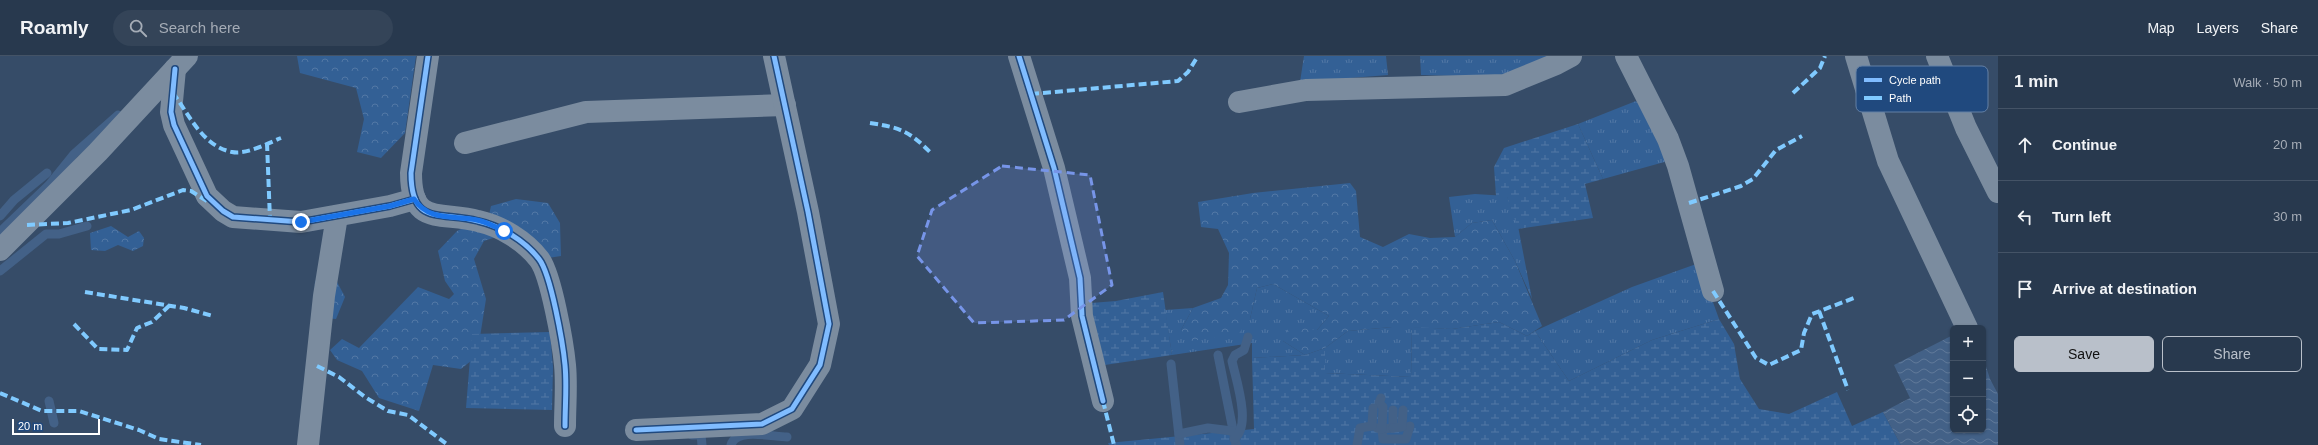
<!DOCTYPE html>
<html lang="en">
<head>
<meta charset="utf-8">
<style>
	body { margin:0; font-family:Arial,sans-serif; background:#344458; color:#f1f3f6 }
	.controls { position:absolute; right:12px; bottom:12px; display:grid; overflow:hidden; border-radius:6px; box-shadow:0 1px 3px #0004 }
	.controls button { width:36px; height:36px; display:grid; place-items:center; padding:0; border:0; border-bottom:1px solid #445366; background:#28394e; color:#f1f3f6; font:20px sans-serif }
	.scale { position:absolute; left:12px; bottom:10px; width:88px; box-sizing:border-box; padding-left:4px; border:2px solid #fff; border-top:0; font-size:11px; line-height:14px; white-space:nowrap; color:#fff; -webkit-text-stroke:3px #20497e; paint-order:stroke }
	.stop { position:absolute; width:12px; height:12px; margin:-9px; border:3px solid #1a73e8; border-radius:50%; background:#fff }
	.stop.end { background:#1a73e8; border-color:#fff; box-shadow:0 1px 4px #0008 }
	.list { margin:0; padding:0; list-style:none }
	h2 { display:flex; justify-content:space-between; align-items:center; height:52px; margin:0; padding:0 16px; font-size:17px }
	h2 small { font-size:13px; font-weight:400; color:#a5acb6 }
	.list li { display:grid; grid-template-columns:26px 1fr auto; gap:12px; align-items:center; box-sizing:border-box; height:72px; padding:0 16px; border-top:1px solid #445366 }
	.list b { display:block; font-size:15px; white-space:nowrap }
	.list em { font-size:13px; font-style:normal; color:#a5acb6 }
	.actions { display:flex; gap:8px; padding:12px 16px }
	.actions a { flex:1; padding:9px 0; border:1px solid #b9c0ca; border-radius:6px; text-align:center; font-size:14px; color:#b9c0ca }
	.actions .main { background:#b9c0ca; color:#111 }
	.icon { flex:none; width:22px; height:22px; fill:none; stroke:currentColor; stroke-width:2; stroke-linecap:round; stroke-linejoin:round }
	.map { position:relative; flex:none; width:1998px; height:389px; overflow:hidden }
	header { display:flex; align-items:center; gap:24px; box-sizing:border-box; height:56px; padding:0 20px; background:#28394e; border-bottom:1px solid #445366 }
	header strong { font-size:19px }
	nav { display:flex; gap:22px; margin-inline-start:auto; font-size:14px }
	.search { width:280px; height:36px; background:#344458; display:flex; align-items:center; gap:10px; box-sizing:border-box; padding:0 14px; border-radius:22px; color:#a5acb6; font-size:15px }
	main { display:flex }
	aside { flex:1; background:#28394e }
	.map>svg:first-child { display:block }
	.grass { fill:url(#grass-tufts) }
	.forest { fill:url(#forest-crowns) }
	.wetland { fill:url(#wetland-marsh) }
	.water { fill:url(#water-waves) }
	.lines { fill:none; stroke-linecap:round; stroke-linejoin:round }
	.stream { stroke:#436187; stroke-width:9 }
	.minor { stroke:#7b8c9f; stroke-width:22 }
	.tertiary { stroke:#7b8c9f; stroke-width:22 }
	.quiet { stroke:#80caff; stroke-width:4; stroke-dasharray:8 4; stroke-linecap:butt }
	.cycleway-casing { stroke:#20497e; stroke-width:8 }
	.cycleway { stroke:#80bcff; stroke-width:5 }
	.route { stroke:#1a73e8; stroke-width:5 }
	.marked { fill:#7795e8; fill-opacity:0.2; stroke:#7795e8; stroke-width:3; stroke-dasharray:8 5; stroke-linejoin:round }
	.key { fill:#20497e; stroke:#6380a5; stroke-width:1 }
	.key-label { font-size:11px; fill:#fff }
</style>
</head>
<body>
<header>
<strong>Roamly</strong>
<div class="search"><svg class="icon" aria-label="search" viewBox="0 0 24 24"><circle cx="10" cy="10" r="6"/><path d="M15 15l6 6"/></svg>Search here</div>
<nav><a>Map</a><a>Layers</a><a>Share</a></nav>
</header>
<main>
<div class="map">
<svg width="1998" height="389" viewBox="0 0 1998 389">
	<defs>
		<pattern id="grass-tufts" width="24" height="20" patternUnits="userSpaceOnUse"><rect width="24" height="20" fill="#336095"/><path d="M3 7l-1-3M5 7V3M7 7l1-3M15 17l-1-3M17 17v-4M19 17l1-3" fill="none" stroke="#5278a5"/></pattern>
		<pattern id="forest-crowns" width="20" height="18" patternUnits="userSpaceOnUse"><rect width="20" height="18" fill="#336095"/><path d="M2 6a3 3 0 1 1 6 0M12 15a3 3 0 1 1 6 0" fill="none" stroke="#5278a5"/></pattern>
		<pattern id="wetland-marsh" width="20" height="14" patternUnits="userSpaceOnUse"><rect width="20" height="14" fill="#336095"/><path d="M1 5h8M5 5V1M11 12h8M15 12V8" fill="none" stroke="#5278a5"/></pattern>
		<pattern id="water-waves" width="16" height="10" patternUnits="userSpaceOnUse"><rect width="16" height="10" fill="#436187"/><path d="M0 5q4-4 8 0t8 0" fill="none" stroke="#5f7999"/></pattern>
	</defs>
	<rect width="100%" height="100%" fill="#364c68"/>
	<g class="grass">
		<polygon points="1304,0 1386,0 1388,19 1300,26"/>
		<polygon points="1420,0 1558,0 1496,21 1421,19"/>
		<polygon points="1636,45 1644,55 1668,105 1603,123 1578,68"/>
		<polygon points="1475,138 1507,140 1518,170 1532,243 1515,205 1492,164 1472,167 1455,181 1449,141"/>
		<polygon points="1699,207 1719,263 1652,284 1569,325 1535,275 1632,231"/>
		<polygon points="1273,228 1329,260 1317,274 1283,285 1305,299 1252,302 1252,287 1172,299 1165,254 1193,252 1181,274 1250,263 1257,232"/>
		<polygon points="1392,271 1412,271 1411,321 1325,317 1325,292 1348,275"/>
	</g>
	<g class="forest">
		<polygon points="297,0 416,0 405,77 381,102 357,96 364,63 356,32 300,17"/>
		<polygon points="1350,127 1356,135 1360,181 1383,191 1409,178 1430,182 1455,181 1472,167 1492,164 1515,205 1542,270 1527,280 1499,266 1452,273 1392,271 1348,275 1325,292 1305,299 1283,285 1289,270 1317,274 1329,260 1273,228 1257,232 1250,263 1239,277 1192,285 1181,274 1193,252 1221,242 1228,229 1229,197 1218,173 1201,171 1198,146 1253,137"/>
		<polygon points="516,143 548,147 560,167 561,200 548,202 496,181 484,185 474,203 486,243 477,300 461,313 433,309 419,355 379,342 362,315 337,304 330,294 342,283 359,292 418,231 449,243 454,238 445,225 438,195 457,175 489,159 491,150"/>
		<polygon points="111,170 128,181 139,175 144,182 143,190 133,195 118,189 105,195 91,194 90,177"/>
		<polygon points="327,219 336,224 345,241 336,263 326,262 314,246 315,225"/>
	</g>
	<g class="wetland">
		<polygon points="1578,68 1603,123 1585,128 1593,162 1518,173 1507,141 1496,140 1494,111 1504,92"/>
		<polygon points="1163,236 1172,299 1098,310 1091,247 1116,245"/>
		<polygon points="1719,263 1734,288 1740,323 1759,353 1789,358 1837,336 1852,370 1883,356 1901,389 1109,389 1108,387 1254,373 1252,302 1305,299 1325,292 1325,317 1411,321 1412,271 1452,273 1499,266 1527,280 1535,275 1569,325 1652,284"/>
		<polygon points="550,276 553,311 552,354 466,352 472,278"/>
	</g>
	<polygon class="water" points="1953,279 1953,374 1983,374 1983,301 1990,323 1998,338 1998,389 1901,389 1883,356 1910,342 1894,309"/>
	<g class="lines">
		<g class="stream">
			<polyline points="0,160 14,144 47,117"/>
			<polyline points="0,176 49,129 74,98 118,59"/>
			<polyline points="0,215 46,178 59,178 87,170"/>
			<polyline points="1218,299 1236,389"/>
			<polyline points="1171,308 1180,389"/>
			<polyline points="49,345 54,367"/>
			<polyline points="1393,354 1393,372 1382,373 1383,383 1406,383 1410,370"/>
			<polyline points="1377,372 1382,373 1383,351 1379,347 1381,342"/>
			<polyline points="1393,372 1402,371 1403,354"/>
			<polyline points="1179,378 1208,372 1232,375"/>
			<polyline points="692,379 701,379 702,389"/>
			<path d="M1234,383C1252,370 1236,324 1232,305L1235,299L1244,294L1248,281"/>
			<path d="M731,389C736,371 773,381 787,381"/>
			<polyline points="1357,389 1360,372 1372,370 1373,352"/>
		</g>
		<g class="minor">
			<path d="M428,0L411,117C411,171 441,155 478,165C501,170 525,185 539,203C551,218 563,288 565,309C567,329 565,350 565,370"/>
			<polyline points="1019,0 1054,112 1080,222 1082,260 1103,345"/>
			<polyline points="1626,0 1668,83 1678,110 1713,235"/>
			<polyline points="1856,0 1888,105 1967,272"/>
			<polyline points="1937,0 1966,72 1998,136"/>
			<polyline points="175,13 171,56 174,69 207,140 223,155 233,161 301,166 390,150 415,143"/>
			<polyline points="1239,46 1306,34 1505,29 1556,8 1571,0"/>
			<polyline points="465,87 586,56 785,49"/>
			<polyline points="636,374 762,368 792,353 820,309 829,268 808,156 774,0"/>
			<polyline points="308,389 324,240 337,160"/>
		</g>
		<polyline class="tertiary" points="0,194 98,96 187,0"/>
		<g class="quiet">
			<path d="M173,37C189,58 202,90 232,96C247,99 268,87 281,82"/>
			<polyline points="1793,37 1820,12 1825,0"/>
			<polyline points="1031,38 1178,25 1188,16 1198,0"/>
			<path d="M870,67C902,72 909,75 932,98"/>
			<polyline points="267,87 270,164"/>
			<polyline points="1689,147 1741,130 1753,123 1776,94 1802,80"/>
			<polyline points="27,169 68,167 131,154 183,134 191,135 210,147"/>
			<polyline points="1713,235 1756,302 1769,309 1801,294 1804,277 1812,258 1854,242"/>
			<polyline points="85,236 184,252 213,260"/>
			<polyline points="1819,255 1848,334"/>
			<polyline points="74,268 98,293 127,294 137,272 152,266 170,249"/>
			<polyline points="317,310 339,321 365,341 388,355 408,359 448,389"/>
			<polyline points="0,337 42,355 79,355 139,374 159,383 201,389"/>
			<polyline points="1103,345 1114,389"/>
		</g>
		<defs>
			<g id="cycleway">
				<path d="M428,0L411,117C411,171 441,155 478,165C501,170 525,185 539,203C551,218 563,288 565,309C567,329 565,350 565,370"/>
				<polyline points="1019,0 1054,112 1080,222 1082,260 1103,345"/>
				<polyline points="175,13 171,56 174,69 207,140 223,155 233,161 301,166 390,150 415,143"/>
				<polyline points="636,374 762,368 792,353 820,309 829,268 808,156 774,0"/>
			</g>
		</defs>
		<use href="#cycleway" class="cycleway-casing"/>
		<use href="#cycleway" class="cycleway"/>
	</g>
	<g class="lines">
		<path class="route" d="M301,166L390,150L414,143C429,166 455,159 477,164C487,166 495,171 504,175"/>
	</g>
	<path class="marked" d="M1002,110L1090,119L1112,229L1064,264L974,267L917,200L932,154Z"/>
	<rect x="1856" y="10" width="132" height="46" rx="6" class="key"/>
	<rect x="1864" y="22" width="18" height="4" fill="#80bcff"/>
	<rect x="1864" y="40" width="18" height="4" fill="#80caff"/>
	<g class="key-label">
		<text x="1889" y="28">Cycle path</text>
		<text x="1889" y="46">Path</text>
	</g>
</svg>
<div class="controls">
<button>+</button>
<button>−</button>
<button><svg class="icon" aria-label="locate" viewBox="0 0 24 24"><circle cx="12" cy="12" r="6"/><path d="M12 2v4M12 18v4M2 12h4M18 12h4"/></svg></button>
</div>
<div class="scale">20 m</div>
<div class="stop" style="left:504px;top:175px"></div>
<div class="stop end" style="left:301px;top:166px"></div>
</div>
<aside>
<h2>1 min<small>Walk · 50 m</small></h2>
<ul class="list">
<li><svg class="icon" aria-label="ahead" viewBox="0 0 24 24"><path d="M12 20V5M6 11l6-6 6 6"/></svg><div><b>Continue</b></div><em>20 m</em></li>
<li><svg class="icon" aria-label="left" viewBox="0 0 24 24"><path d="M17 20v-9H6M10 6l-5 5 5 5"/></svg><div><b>Turn left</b></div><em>30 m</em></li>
<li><svg class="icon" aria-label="arrive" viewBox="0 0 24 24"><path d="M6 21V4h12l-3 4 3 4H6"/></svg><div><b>Arrive at destination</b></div></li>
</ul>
<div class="actions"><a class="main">Save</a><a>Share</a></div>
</aside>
</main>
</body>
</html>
